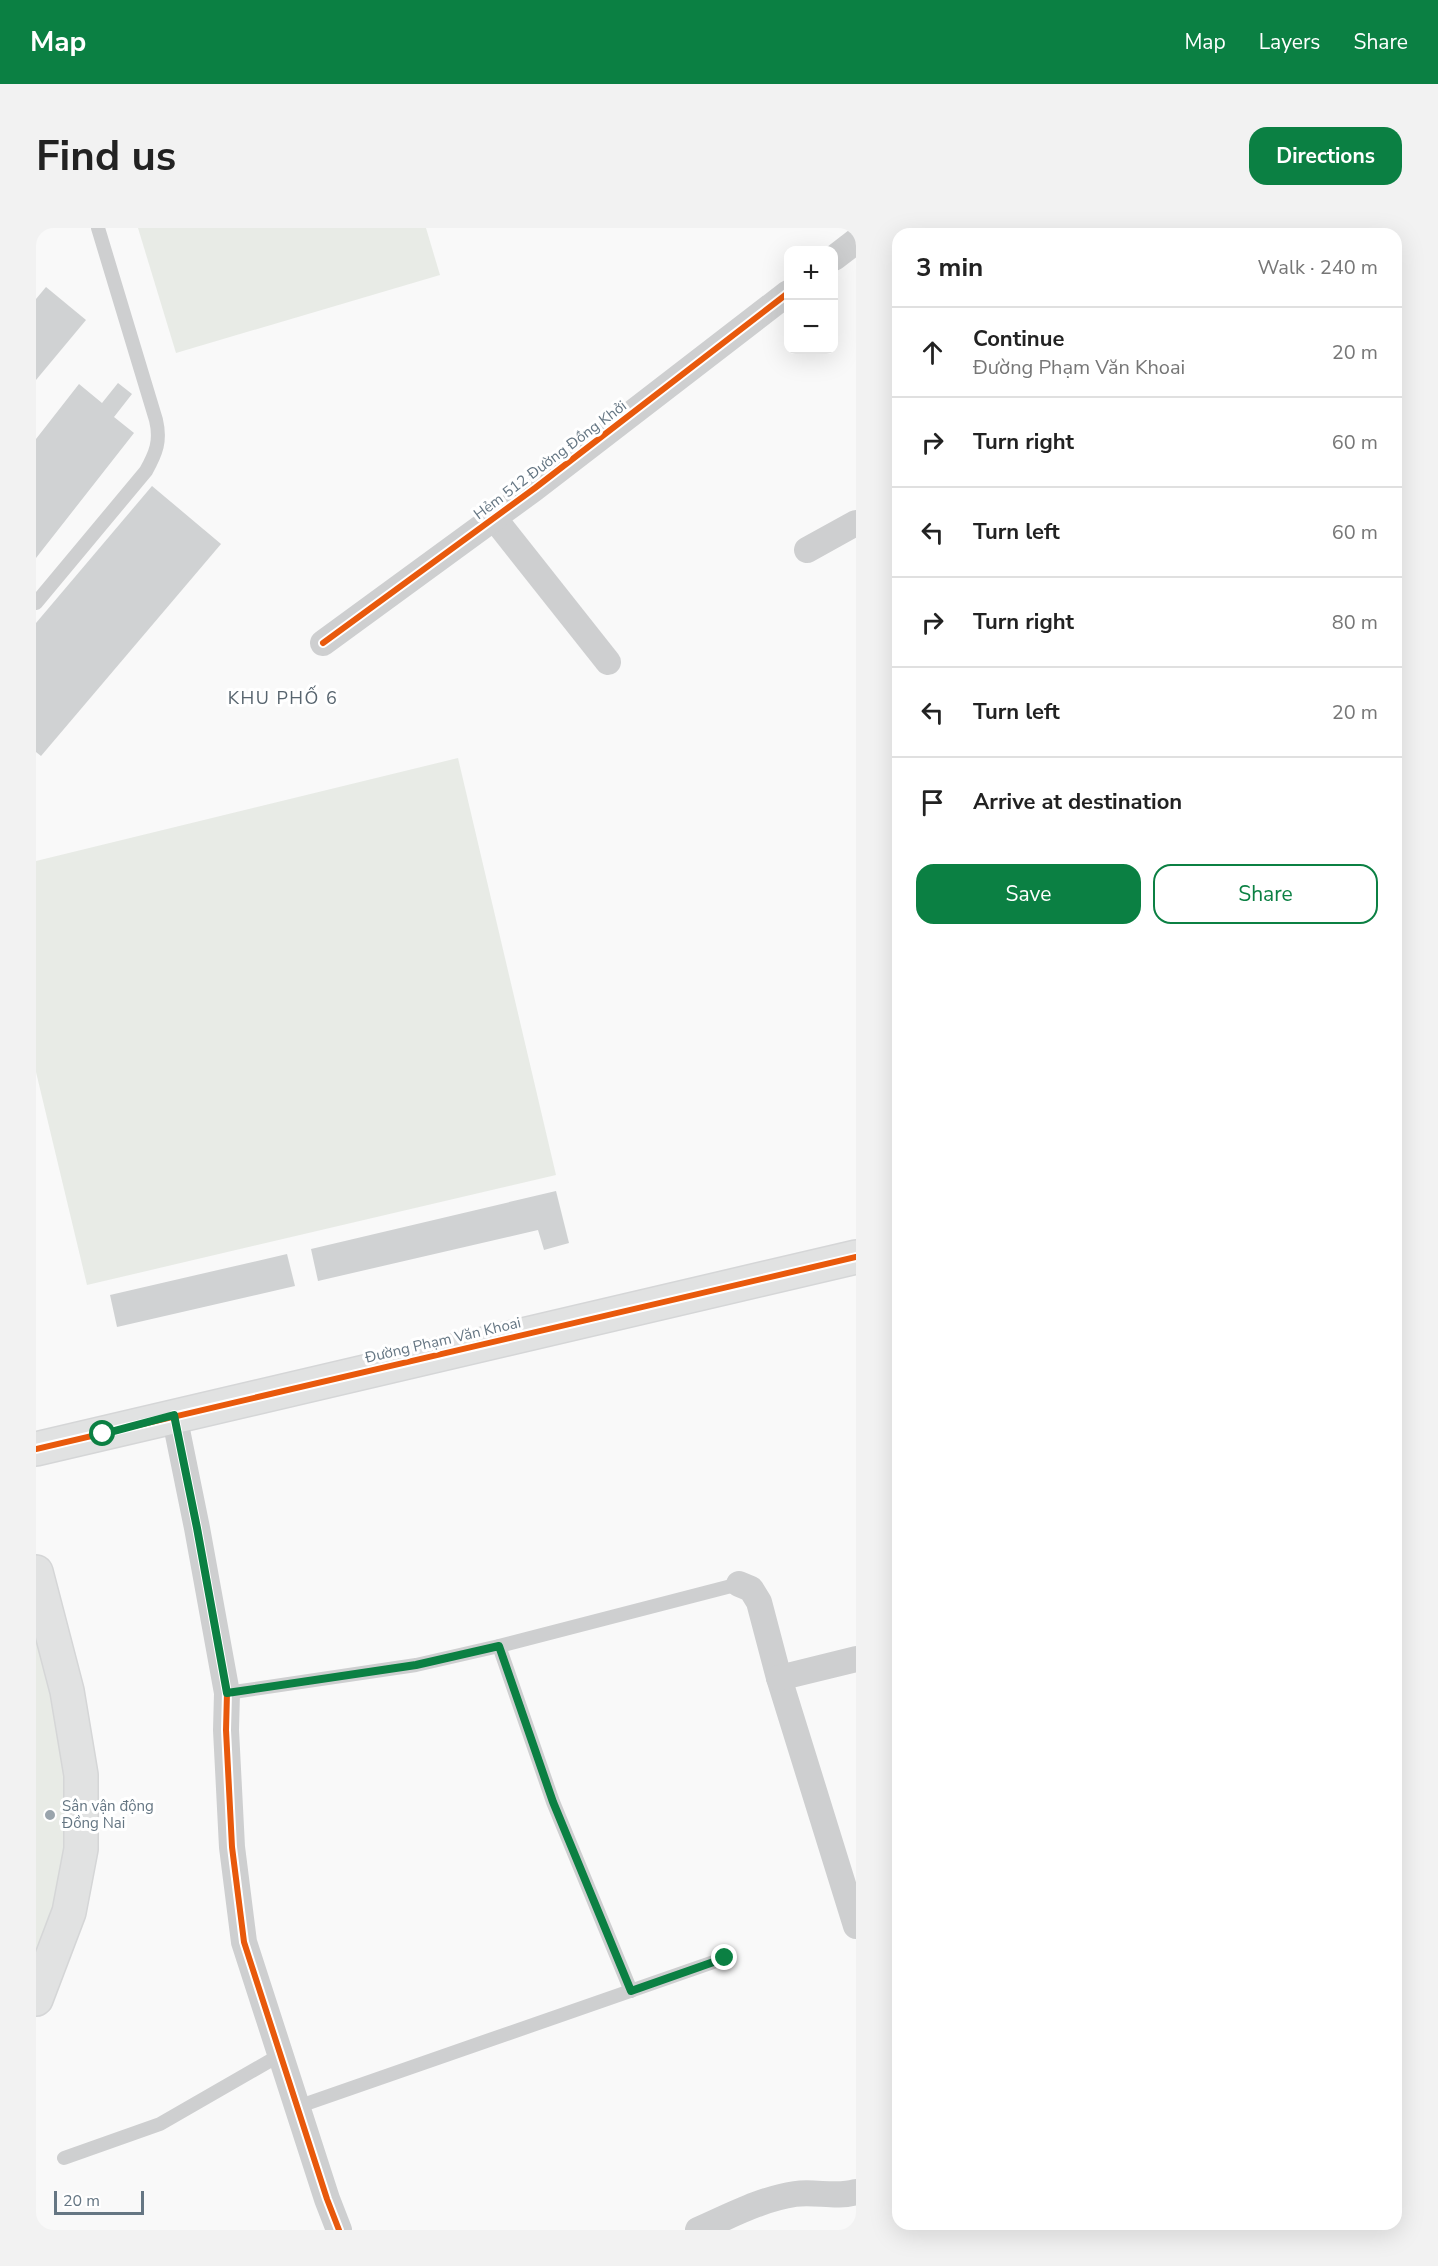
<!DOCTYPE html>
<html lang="en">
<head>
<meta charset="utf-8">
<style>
	body { margin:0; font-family:"Nunito Sans",sans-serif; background:#f2f2f2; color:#222 }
	.controls { position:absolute; right:18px; top:18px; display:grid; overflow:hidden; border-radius:12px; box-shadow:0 6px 24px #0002 }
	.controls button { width:54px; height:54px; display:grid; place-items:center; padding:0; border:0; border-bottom:2px solid #e0e0e0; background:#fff; color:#222; font:30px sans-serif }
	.scale { position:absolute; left:18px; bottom:15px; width:90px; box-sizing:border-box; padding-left:6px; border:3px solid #657683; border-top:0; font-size:16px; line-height:21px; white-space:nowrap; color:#657683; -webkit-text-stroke:4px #fff; paint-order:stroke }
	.stop { position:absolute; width:18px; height:18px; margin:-14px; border:4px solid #0b8043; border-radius:50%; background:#fff }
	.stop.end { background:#0b8043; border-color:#fff; box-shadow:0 2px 6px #0008 }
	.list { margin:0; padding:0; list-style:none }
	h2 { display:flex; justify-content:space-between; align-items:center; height:78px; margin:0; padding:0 24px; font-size:26px }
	h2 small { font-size:20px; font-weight:400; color:#767676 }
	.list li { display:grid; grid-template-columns:39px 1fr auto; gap:18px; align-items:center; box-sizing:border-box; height:90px; padding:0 24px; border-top:2px solid #e0e0e0 }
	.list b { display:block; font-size:22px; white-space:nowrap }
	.list p { margin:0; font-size:20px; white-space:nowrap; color:#767676 }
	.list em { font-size:20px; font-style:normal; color:#767676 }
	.actions { display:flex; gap:12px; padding:18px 24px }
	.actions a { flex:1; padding:14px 0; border:2px solid #0b8043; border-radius:18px; text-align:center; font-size:21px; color:#0b8043 }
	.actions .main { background:#0b8043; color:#fff }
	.icon { flex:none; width:33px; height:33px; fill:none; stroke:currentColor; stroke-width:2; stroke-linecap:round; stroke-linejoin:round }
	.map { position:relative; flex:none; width:820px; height:2002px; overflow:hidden; border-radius:18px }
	header { display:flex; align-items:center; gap:36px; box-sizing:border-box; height:84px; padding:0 30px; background:#0b8043; color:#fff }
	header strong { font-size:28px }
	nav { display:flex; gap:33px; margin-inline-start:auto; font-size:21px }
	.intro { display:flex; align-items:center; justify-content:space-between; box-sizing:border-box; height:144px; padding:0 36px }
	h1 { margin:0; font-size:42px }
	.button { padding:15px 27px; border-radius:18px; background:#0b8043; color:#fff; font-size:21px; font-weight:700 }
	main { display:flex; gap:36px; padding:0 36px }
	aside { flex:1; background:#fff; border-radius:18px; box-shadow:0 6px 24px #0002 }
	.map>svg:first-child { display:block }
	.green { fill:#e8ebe6 }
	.building { fill:#d0d2d3 }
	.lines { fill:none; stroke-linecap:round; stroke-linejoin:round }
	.secondary-casing { stroke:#d5d6d7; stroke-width:36 }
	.lane { stroke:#cecfd0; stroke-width:14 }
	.street { stroke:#cecfd0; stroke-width:26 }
	.secondary { stroke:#e1e2e2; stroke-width:33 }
	.cycleway-casing { stroke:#fff; stroke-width:10 }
	.cycleway { stroke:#e8590c; stroke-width:6 }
	.route { stroke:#0b8043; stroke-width:8 }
	.poi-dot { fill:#99a4ac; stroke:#fff; stroke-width:2 }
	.labels { text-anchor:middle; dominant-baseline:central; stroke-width:6; stroke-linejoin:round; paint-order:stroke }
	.street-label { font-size:15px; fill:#657683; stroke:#fff }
	.poi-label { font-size:15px; fill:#657683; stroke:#fff; text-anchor:start }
	.quarter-label { font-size:18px; letter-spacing:1.5px; fill:#57646e; stroke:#fff }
</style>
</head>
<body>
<header>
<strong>Map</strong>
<nav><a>Map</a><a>Layers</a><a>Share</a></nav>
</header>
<div class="intro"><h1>Find us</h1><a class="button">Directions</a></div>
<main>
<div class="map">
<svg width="820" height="2002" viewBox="0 0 820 2002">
	<rect width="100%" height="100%" fill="#f9f9f9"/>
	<g class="green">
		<polygon points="102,0 390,0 404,47 140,125"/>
		<polygon points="422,530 520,947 51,1057 0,844 0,633"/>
		<polygon points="0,1409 14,1467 29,1550 27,1623 16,1681 0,1724"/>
	</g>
	<g class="building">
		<polygon points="10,59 50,92 0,152 0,71"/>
		<polygon points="82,155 96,166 78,189 98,205 0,330 0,211 43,156 66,175"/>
		<polygon points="116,258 185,316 5,528 0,524 0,395"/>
		<polygon points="520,963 533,1015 508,1022 502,1002 282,1053 275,1021"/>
		<polygon points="251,1026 259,1058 81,1099 74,1067"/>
	</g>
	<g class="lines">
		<defs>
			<g id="secondary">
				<polyline points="0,1221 820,1029"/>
				<polyline points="0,1344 31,1463 45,1547 45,1621 33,1684 0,1771"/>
			</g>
		</defs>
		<use href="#secondary" class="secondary-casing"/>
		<g class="lane">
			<path d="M0,375L110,243C120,225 125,213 120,192L62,0"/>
			<polyline points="463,1418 517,1574 595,1763"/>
			<polyline points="191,1465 380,1437 463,1418 703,1356"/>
			<polyline points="261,1879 689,1730"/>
			<polyline points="28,1930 124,1896 244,1827"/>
		</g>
		<g class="street">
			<polyline points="798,30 820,13"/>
			<polyline points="458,290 572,434"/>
			<polyline points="771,322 820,295"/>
			<polyline points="287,415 499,260 752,65"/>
			<polyline points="138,1187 161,1300 191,1465 190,1502 196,1619 208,1714 291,1971 303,2002"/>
			<polyline points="703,1356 715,1361 723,1374 743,1450 820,1698"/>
			<polyline points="743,1450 820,1431"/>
			<path d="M662,2002C694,1988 725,1971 759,1966C779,1963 801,1970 820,1964"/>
		</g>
		<use href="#secondary" class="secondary"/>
		<defs>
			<g id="cycleway">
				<polyline points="287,415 499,260 752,65"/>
				<polyline points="138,1187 161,1300 191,1465 190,1502 196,1619 208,1714 291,1971 303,2002"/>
				<polyline points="0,1221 820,1029"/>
			</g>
		</defs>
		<use href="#cycleway" class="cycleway-casing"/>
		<use href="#cycleway" class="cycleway"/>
	</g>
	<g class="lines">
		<polyline class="route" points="67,1206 138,1187 161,1300 191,1465 380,1437 463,1418 517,1574 595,1763 689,1730"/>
	</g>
	<circle class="poi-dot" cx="14" cy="1587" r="6"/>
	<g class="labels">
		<g class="street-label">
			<text transform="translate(514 232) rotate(-37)">Hẻm 512 Đường Đồng Khởi</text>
			<text transform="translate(407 1112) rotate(-13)">Đường Phạm Văn Khoai</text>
		</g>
		<g class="poi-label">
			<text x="26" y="1578">Sân vận động<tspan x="26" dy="17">Đồng Nai</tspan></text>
		</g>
		<g class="quarter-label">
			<text x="247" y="470">KHU PHỐ 6</text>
		</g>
	</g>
</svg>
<div class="controls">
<button>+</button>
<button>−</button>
</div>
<div class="scale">20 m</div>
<div class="stop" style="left:67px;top:1206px"></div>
<div class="stop end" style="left:689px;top:1730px"></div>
</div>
<aside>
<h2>3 min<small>Walk · 240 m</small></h2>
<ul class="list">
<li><svg class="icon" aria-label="ahead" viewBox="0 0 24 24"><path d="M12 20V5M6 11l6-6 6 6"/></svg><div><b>Continue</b><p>Đường Phạm Văn Khoai</p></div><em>20 m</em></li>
<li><svg class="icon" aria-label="right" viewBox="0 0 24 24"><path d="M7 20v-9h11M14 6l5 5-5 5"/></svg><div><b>Turn right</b></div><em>60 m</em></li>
<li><svg class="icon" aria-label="left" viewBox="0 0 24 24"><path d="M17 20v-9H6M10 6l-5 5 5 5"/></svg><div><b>Turn left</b></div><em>60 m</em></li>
<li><svg class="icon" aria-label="right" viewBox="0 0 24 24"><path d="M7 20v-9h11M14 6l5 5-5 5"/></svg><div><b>Turn right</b></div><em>80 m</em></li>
<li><svg class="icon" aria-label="left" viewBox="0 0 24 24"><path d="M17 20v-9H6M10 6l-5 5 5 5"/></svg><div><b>Turn left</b></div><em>20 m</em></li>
<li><svg class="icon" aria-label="arrive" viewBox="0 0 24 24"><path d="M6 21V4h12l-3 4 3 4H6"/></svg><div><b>Arrive at destination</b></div></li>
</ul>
<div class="actions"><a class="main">Save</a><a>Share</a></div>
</aside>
</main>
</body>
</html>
